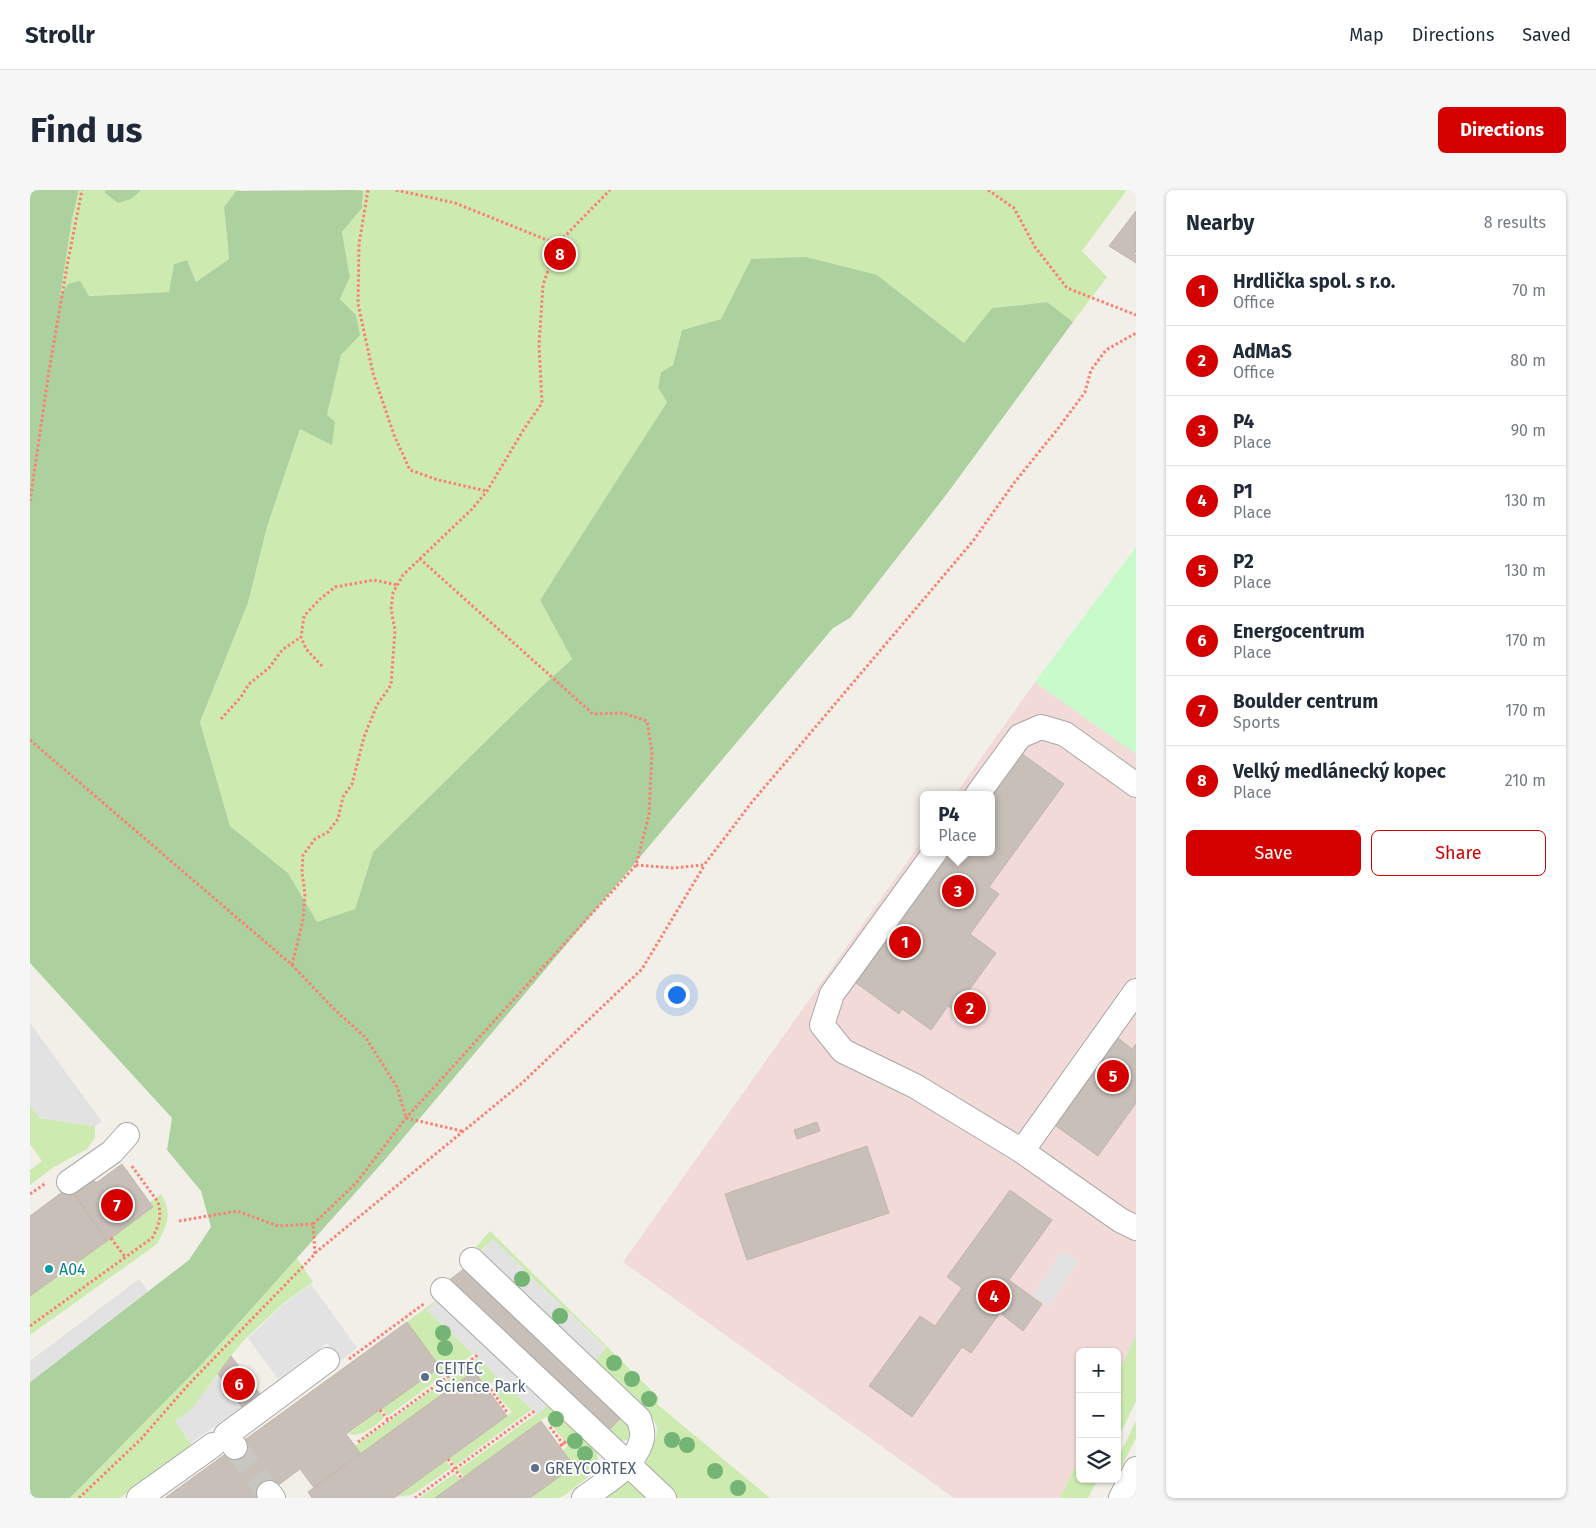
<!DOCTYPE html>
<html lang="en">
<head>
<meta charset="utf-8">
<style>
	body { margin:0; font-family:"Fira Sans",sans-serif; background:#f6f6f7; color:#1f2937 }
	.controls { position:absolute; right:15px; bottom:15px; display:grid; overflow:hidden; border-radius:8px; box-shadow:0 1px 4px #0004 }
	.controls button { width:45px; height:45px; display:grid; place-items:center; padding:0; border:0; border-bottom:1px solid #e0e1e3; background:#fff; color:#1f2937; font:25px sans-serif }
	.you { position:absolute; left:646px; top:804px; width:18px; height:18px; margin:-12px; border:4px solid #fff; border-radius:50%; background:#1a73e8; box-shadow:0 0 0 8px #1a73e833 }
	.badge { display:grid; place-items:center; width:32px; height:32px; border-radius:50%; background:#d40000; color:#fff; font-size:16px; font-weight:700 }
	.pin { position:absolute; translate:-50% -50%; border:2px solid #fff; box-shadow:0 1px 5px #0006 }
	.popup { position:absolute; left:890px; top:601px; width:75px; height:65px; box-sizing:border-box; display:grid; place-content:center; border-radius:8px; background:#fff; filter:drop-shadow(0 1px 4px #0005); font-size:16px; white-space:nowrap; color:#747a83 }
	.popup b { font-size:19px; color:#1f2937 }
	.popup::after { content:''; position:absolute; left:50%; top:100%; margin-left:-10px; border:10px solid transparent; border-top-color:#fff }
	.list { margin:0; padding:0; list-style:none }
	h2 { display:flex; justify-content:space-between; align-items:center; height:65px; margin:0; padding:0 20px; font-size:21px }
	h2 small { font-size:16px; font-weight:400; color:#747a83 }
	.list li { display:grid; grid-template-columns:32px 1fr auto; gap:15px; align-items:center; box-sizing:border-box; height:70px; padding:0 20px; border-top:1px solid #e0e1e3 }
	.list b { display:block; font-size:19px; white-space:nowrap }
	.list p { margin:0; font-size:16px; white-space:nowrap; color:#747a83 }
	.list em { font-size:16px; font-style:normal; color:#747a83 }
	.actions { display:flex; gap:10px; padding:15px 20px }
	.actions a { flex:1; padding:11px 0; border:1px solid #d40000; border-radius:8px; text-align:center; font-size:18px; color:#d40000 }
	.actions .main { background:#d40000; color:#fff }
	.icon { flex:none; width:28px; height:28px; fill:none; stroke:currentColor; stroke-width:2; stroke-linecap:round; stroke-linejoin:round }
	.map { position:relative; flex:none; width:1106px; height:1308px; overflow:hidden; border-radius:8px }
	header { display:flex; align-items:center; gap:30px; box-sizing:border-box; height:70px; padding:0 25px; background:#fff; border-bottom:1px solid #e0e1e3 }
	header strong { font-size:24px }
	nav { display:flex; gap:28px; margin-inline-start:auto; font-size:18px }
	.intro { display:flex; align-items:center; justify-content:space-between; box-sizing:border-box; height:120px; padding:0 30px }
	h1 { margin:0; font-size:35px }
	.button { padding:12px 22px; border-radius:8px; background:#d40000; color:#fff; font-size:18px; font-weight:700 }
	main { display:flex; gap:30px; padding:0 30px }
	aside { flex:1; background:#fff; border-radius:8px; box-shadow:0 1px 4px #0004 }
	.map>svg:first-child { display:block }
	.commercial { fill:#f2dad9 }
	.grass { fill:#cdebb0 }
	.forest { fill:#add19e }
	.park { fill:#c8facc }
	.parking { fill:#e2e2e2 }
	.building { fill:#c7bfb8; stroke:#c4b6ab }
	.lines { fill:none; stroke-linecap:round; stroke-linejoin:round }
	.minor-tunnel { stroke:#c8c6c1; stroke-width:24; stroke-dasharray:24 12; stroke-linecap:butt }
	.minor-casing { stroke:#a9a9a9; stroke-width:26 }
	.path { stroke:#fa8072; stroke-width:3; stroke-dasharray:2.5 2.5; stroke-linecap:butt }
	.minor { stroke:#fff; stroke-width:24 }
	.path-bridge { stroke:#fa8072; stroke-width:3; stroke-dasharray:2.5 2.5; stroke-linecap:butt }
	.tree { fill:#74b475 }
	.culture-dot { fill:#0f9aa8; stroke:#fff; stroke-width:2 }
	.service-dot { fill:#5c6f8a; stroke:#fff; stroke-width:2 }
	.labels { text-anchor:middle; dominant-baseline:central; stroke-width:4; stroke-linejoin:round; paint-order:stroke }
	.culture-label { font-size:16px; fill:#0d838f; stroke:#fff; text-anchor:start }
	.service-label { font-size:16px; fill:#4e5e75; stroke:#fff; text-anchor:start }
</style>
</head>
<body>
<header>
<strong>Strollr</strong>
<nav><a>Map</a><a>Directions</a><a>Saved</a></nav>
</header>
<div class="intro"><h1>Find us</h1><a class="button">Directions</a></div>
<main>
<div class="map">
<svg width="1106" height="1308" viewBox="0 0 1106 1308">
	<rect width="100%" height="100%" fill="#f2efe9"/>
	<polygon class="commercial" points="1005,492 1106,564 1106,1145 1087,1186 1087,1162 1050,1162 1050,1266 1030,1308 924,1308 593,1072 894,648 894,662 962,662 962,605 925,605"/>
	<g class="grass">
		<polygon points="49,0 211,0 206,1 194,17 199,69 166,92 157,70 144,74 140,102 29,107 42,29"/>
		<polygon points="325,0 1097,0 1052,61 1077,87 1043,132 1016,112 962,118 934,153 847,85 721,69 691,129 652,140 643,175 631,182 628,198 637,212 510,410 542,469 507,501 343,662 325,719 287,733 258,683 200,636 170,532 218,413 237,337 270,239 302,254 297,225 311,165 329,145 326,125 310,109 320,87 312,42 332,18 333,2"/>
		<polygon points="0,915 10,928 65,936 65,948 57,959 24,977 0,995 0,980 12,971 0,954"/>
		<path d="M131,1004C143,1024 137,1035 127,1054L0,1145V1106L123,1017L120,1012Z"/>
		<path d="M460,1041L629,1208L627,1214L740,1308H645L615,1277C617,1264 627,1252 627,1239C628,1224 578,1182 565,1170L576,1158L539,1122L528,1133L521,1127L532,1116L500,1086L490,1096L484,1090L494,1079L463,1050L450,1061L446,1057Z"/>
		<polygon points="267,1068 283,1092 255,1112 216,1148 201,1166 162,1219 145,1231 162,1255 90,1308 40,1308 171,1175"/>
		<polygon points="409,1108 397,1120 443,1164 358,1226 351,1219 409,1177 377,1132"/>
		<polygon points="1106,1145 1106,1211 1087,1251 1087,1186"/>
		<polygon points="447,1168 469,1188 456,1197 331,1264 325,1256"/>
		<polygon points="549,1187 601,1233 601,1246 597,1250 585,1252"/>
		<polygon points="474,1193 502,1219 425,1276 419,1268 482,1222 463,1200"/>
		<path d="M519,1213L564,1256C575,1275 559,1287 545,1297C540,1301 534,1307 528,1308C519,1308 509,1308 500,1308L544,1276L533,1260L538,1256L516,1227L434,1287L428,1280L506,1224L508,1225Z"/>
		<path d="M349,1221L354,1228C343,1237 332,1248 318,1244Z"/>
		<polygon points="1106,1231 1106,1248 1087,1286 1087,1270"/>
		<polygon points="1050,1266 1050,1289 1068,1289 1058,1308 1030,1308"/>
		<polygon points="416,1270 421,1278 387,1302 381,1305 366,1307"/>
		<polygon points="425,1283 430,1290 405,1308 389,1308"/>
		<polygon points="599,1292 606,1294 625,1308 567,1308 590,1294"/>
	</g>
	<g class="forest">
		<polygon points="0,0 49,0 42,29 30,106 38,94 50,91 59,106 139,102 144,74 157,70 166,92 199,69 194,17 206,1 325,0 333,1 332,18 312,42 320,87 310,109 326,125 330,145 311,165 297,225 305,232 302,255 270,239 237,337 218,413 170,532 200,636 258,683 287,732 325,719 343,662 507,501 542,469 510,410 637,212 628,198 631,182 643,175 652,140 691,129 721,69 776,67 847,85 934,153 962,118 1017,112 1043,132 916,305 820,428 803,438 353,972 171,1175 40,1308 0,1308 0,1192 159,1070 181,1037 171,1001 137,960 142,928 0,773"/>
		<polygon points="75,0 111,0 101,9 88,13 75,3"/>
	</g>
	<polygon class="park" points="1106,357 1106,564 1005,492"/>
	<g class="parking">
		<polygon points="0,833 72,932 65,936 10,928 0,915"/>
		<polygon points="463,1049 494,1079 484,1090 490,1096 500,1086 532,1116 522,1127 528,1133 539,1122 576,1159 535,1202 421,1093"/>
		<polygon points="1032,1061 1048,1071 1019,1116 1002,1106"/>
		<polygon points="109,1089 118,1101 0,1192 0,1171"/>
		<polygon points="281,1094 327,1158 311,1171 297,1153 248,1189 218,1148 255,1113"/>
		<polygon points="409,1108 519,1213 508,1225 397,1120"/>
		<polygon points="188,1184 212,1217 161,1253 145,1231 162,1219"/>
	</g>
	<g class="building">
		<polygon points="1106,21 1106,62 1104,64 1106,65 1106,73 1079,56"/>
		<polygon points="991,563 1034,594 959,697 969,704 940,744 966,763 924,821 918,816 901,840 872,819 869,824 826,793 920,662 962,662 962,605"/>
		<polygon points="1088,848 1102,859 1106,854 1106,913 1068,966 1026,936"/>
		<polygon points="787,932 790,941 767,949 764,940"/>
		<polygon points="837,956 859,1023 717,1070 695,1004"/>
		<polygon points="92,974 123,1017 77,1051 41,999 60,984 66,993"/>
		<polygon points="39,997 77,1051 0,1106 0,1026"/>
		<polygon points="980,1000 1022,1030 979,1090 1012,1114 993,1141 970,1123 941,1163 932,1157 882,1227 839,1196 890,1126 905,1136 932,1098 917,1087"/>
		<polygon points="435,1078 592,1227 577,1242 418,1091"/>
		<polygon points="377,1132 410,1177 316,1244 331,1264 334,1263 285,1299 270,1279 231,1308 135,1308"/>
		<polygon points="201,1166 230,1204 212,1217 188,1184"/>
		<polygon points="444,1181 477,1226 364,1308 282,1308 278,1302"/>
		<polygon points="511,1231 544,1276 500,1308 405,1308"/>
	</g>
	<g class="lines">
		<polyline class="minor-tunnel" points="205,1257 239,1303"/>
		<defs>
			<g id="minor">
				<polyline points="947,605 990,546 1011,537 1035,544 1106,595"/>
				<polyline points="905,662 802,804 792,835 813,861 885,896 992,961 1090,1030 1106,1038"/>
				<polyline points="992,961 1106,801"/>
				<polyline points="39,992 82,962 97,945"/>
				<path d="M442,1070L609,1229C611,1236 614,1245 611,1252C603,1278 574,1293 554,1308"/>
				<polyline points="413,1100 634,1308"/>
				<polyline points="205,1257 196,1245 297,1170"/>
				<polyline points="239,1303 243,1308"/>
				<polyline points="109,1308 183,1255"/>
				<polyline points="1091,1308 1106,1279"/>
			</g>
		</defs>
		<use href="#minor" class="minor-casing"/>
		<g class="path">
			<polyline points="338,0 329,54 328,114 343,183 364,245 380,280 408,290 457,301"/>
			<polyline points="366,0 425,13 527,54"/>
			<polyline points="958,0 984,18 1005,57 1037,98 1106,125"/>
			<polyline points="0,311 19,181 38,71 52,0"/>
			<polyline points="292,476 276,459 271,447 274,426 289,410 305,397 322,394 344,390 367,395"/>
			<polyline points="191,529 211,507 219,494 239,478 252,460 271,447"/>
			<polyline points="0,550 262,775 303,818 336,848 367,897 376,927"/>
			<polyline points="606,675 644,678 674,675 722,612 943,351 984,293 1030,236 1055,202 1061,180 1076,160 1106,143"/>
			<polyline points="262,775 273,730 275,704 272,682 273,665 285,649 298,642 308,629 313,607 322,594 334,547 347,515 361,495 365,440 361,419 363,403 373,385 442,319 457,301 494,239 512,213 509,155 513,95 527,54 580,0"/>
			<polyline points="376,928 432,941"/>
			<polyline points="0,1004 16,993"/>
			<polyline points="149,1031 207,1021 248,1036 283,1034"/>
			<polyline points="81,1048 95,1067"/>
			<polyline points="285,1063 492,893 612,779 674,676"/>
			<path d="M0,1136L122,1048C129,1036 132,1026 128,1012L101,975"/>
			<polyline points="319,1169 395,1113"/>
			<polyline points="457,1200 460,1198 477,1222"/>
			<polyline points="350,1220 358,1230"/>
			<polyline points="328,1252 449,1164"/>
			<polyline points="530,1256 538,1250"/>
			<polyline points="418,1269 432,1289"/>
			<polyline points="49,1308 111,1249 158,1195 285,1064 283,1034 296,1022 326,993 376,928 606,675 619,625 622,561 617,531 593,523 563,524 389,368"/>
			<polyline points="385,1308 506,1220"/>
		</g>
		<use href="#minor" class="minor"/>
		<polyline class="path-bridge" points="520,1237 533,1254 530,1256"/>
	</g>
	<g class="tree">
		<circle cx="492" cy="1089" r="8"/>
		<circle cx="530" cy="1126" r="8"/>
		<circle cx="413" cy="1143" r="8"/>
		<circle cx="415" cy="1158" r="8"/>
		<circle cx="584" cy="1173" r="8"/>
		<circle cx="602" cy="1189" r="8"/>
		<circle cx="619" cy="1209" r="8"/>
		<circle cx="526" cy="1229" r="8"/>
		<circle cx="642" cy="1250" r="8"/>
		<circle cx="545" cy="1251" r="8"/>
		<circle cx="657" cy="1255" r="8"/>
		<circle cx="555" cy="1264" r="8"/>
		<circle cx="685" cy="1281" r="8"/>
		<circle cx="708" cy="1298" r="8"/>
	</g>
	<circle class="culture-dot" cx="19" cy="1079" r="5"/>
	<g class="service-dot">
		<circle cx="395" cy="1187" r="5"/>
		<circle cx="505" cy="1278" r="5"/>
	</g>
	<g class="labels">
		<g class="culture-label">
			<text x="29" y="1079">A04</text>
		</g>
		<g class="service-label">
			<text x="405" y="1178">CEITEC<tspan x="405" dy="18">Science Park</tspan></text>
			<text x="515" y="1278">GREYCORTEX</text>
		</g>
	</g>
</svg>
<div class="controls">
<button>+</button>
<button>−</button>
<button><svg class="icon" aria-label="layers" viewBox="0 0 24 24"><path d="M12 4l9 5-9 5-9-5zM3 14l9 5 9-5"/></svg></button>
</div>
<div class="you"></div>
<div class="pin badge" style="left:875px;top:752px">1</div>
<div class="pin badge" style="left:940px;top:818px">2</div>
<div class="pin badge" style="left:928px;top:701px">3</div>
<div class="popup"><b>P4</b>Place</div>
<div class="pin badge" style="left:964px;top:1106px">4</div>
<div class="pin badge" style="left:1083px;top:886px">5</div>
<div class="pin badge" style="left:209px;top:1194px">6</div>
<div class="pin badge" style="left:87px;top:1015px">7</div>
<div class="pin badge" style="left:530px;top:64px">8</div>
</div>
<aside>
<h2>Nearby<small>8 results</small></h2>
<ul class="list">
<li><span class="badge">1</span><div><b>Hrdlička spol. s r.o.</b><p>Office</p></div><em>70 m</em></li>
<li><span class="badge">2</span><div><b>AdMaS</b><p>Office</p></div><em>80 m</em></li>
<li><span class="badge">3</span><div><b>P4</b><p>Place</p></div><em>90 m</em></li>
<li><span class="badge">4</span><div><b>P1</b><p>Place</p></div><em>130 m</em></li>
<li><span class="badge">5</span><div><b>P2</b><p>Place</p></div><em>130 m</em></li>
<li><span class="badge">6</span><div><b>Energocentrum</b><p>Place</p></div><em>170 m</em></li>
<li><span class="badge">7</span><div><b>Boulder centrum</b><p>Sports</p></div><em>170 m</em></li>
<li><span class="badge">8</span><div><b>Velký medlánecký kopec</b><p>Place</p></div><em>210 m</em></li>
</ul>
<div class="actions"><a class="main">Save</a><a>Share</a></div>
</aside>
</main>
</body>
</html>
